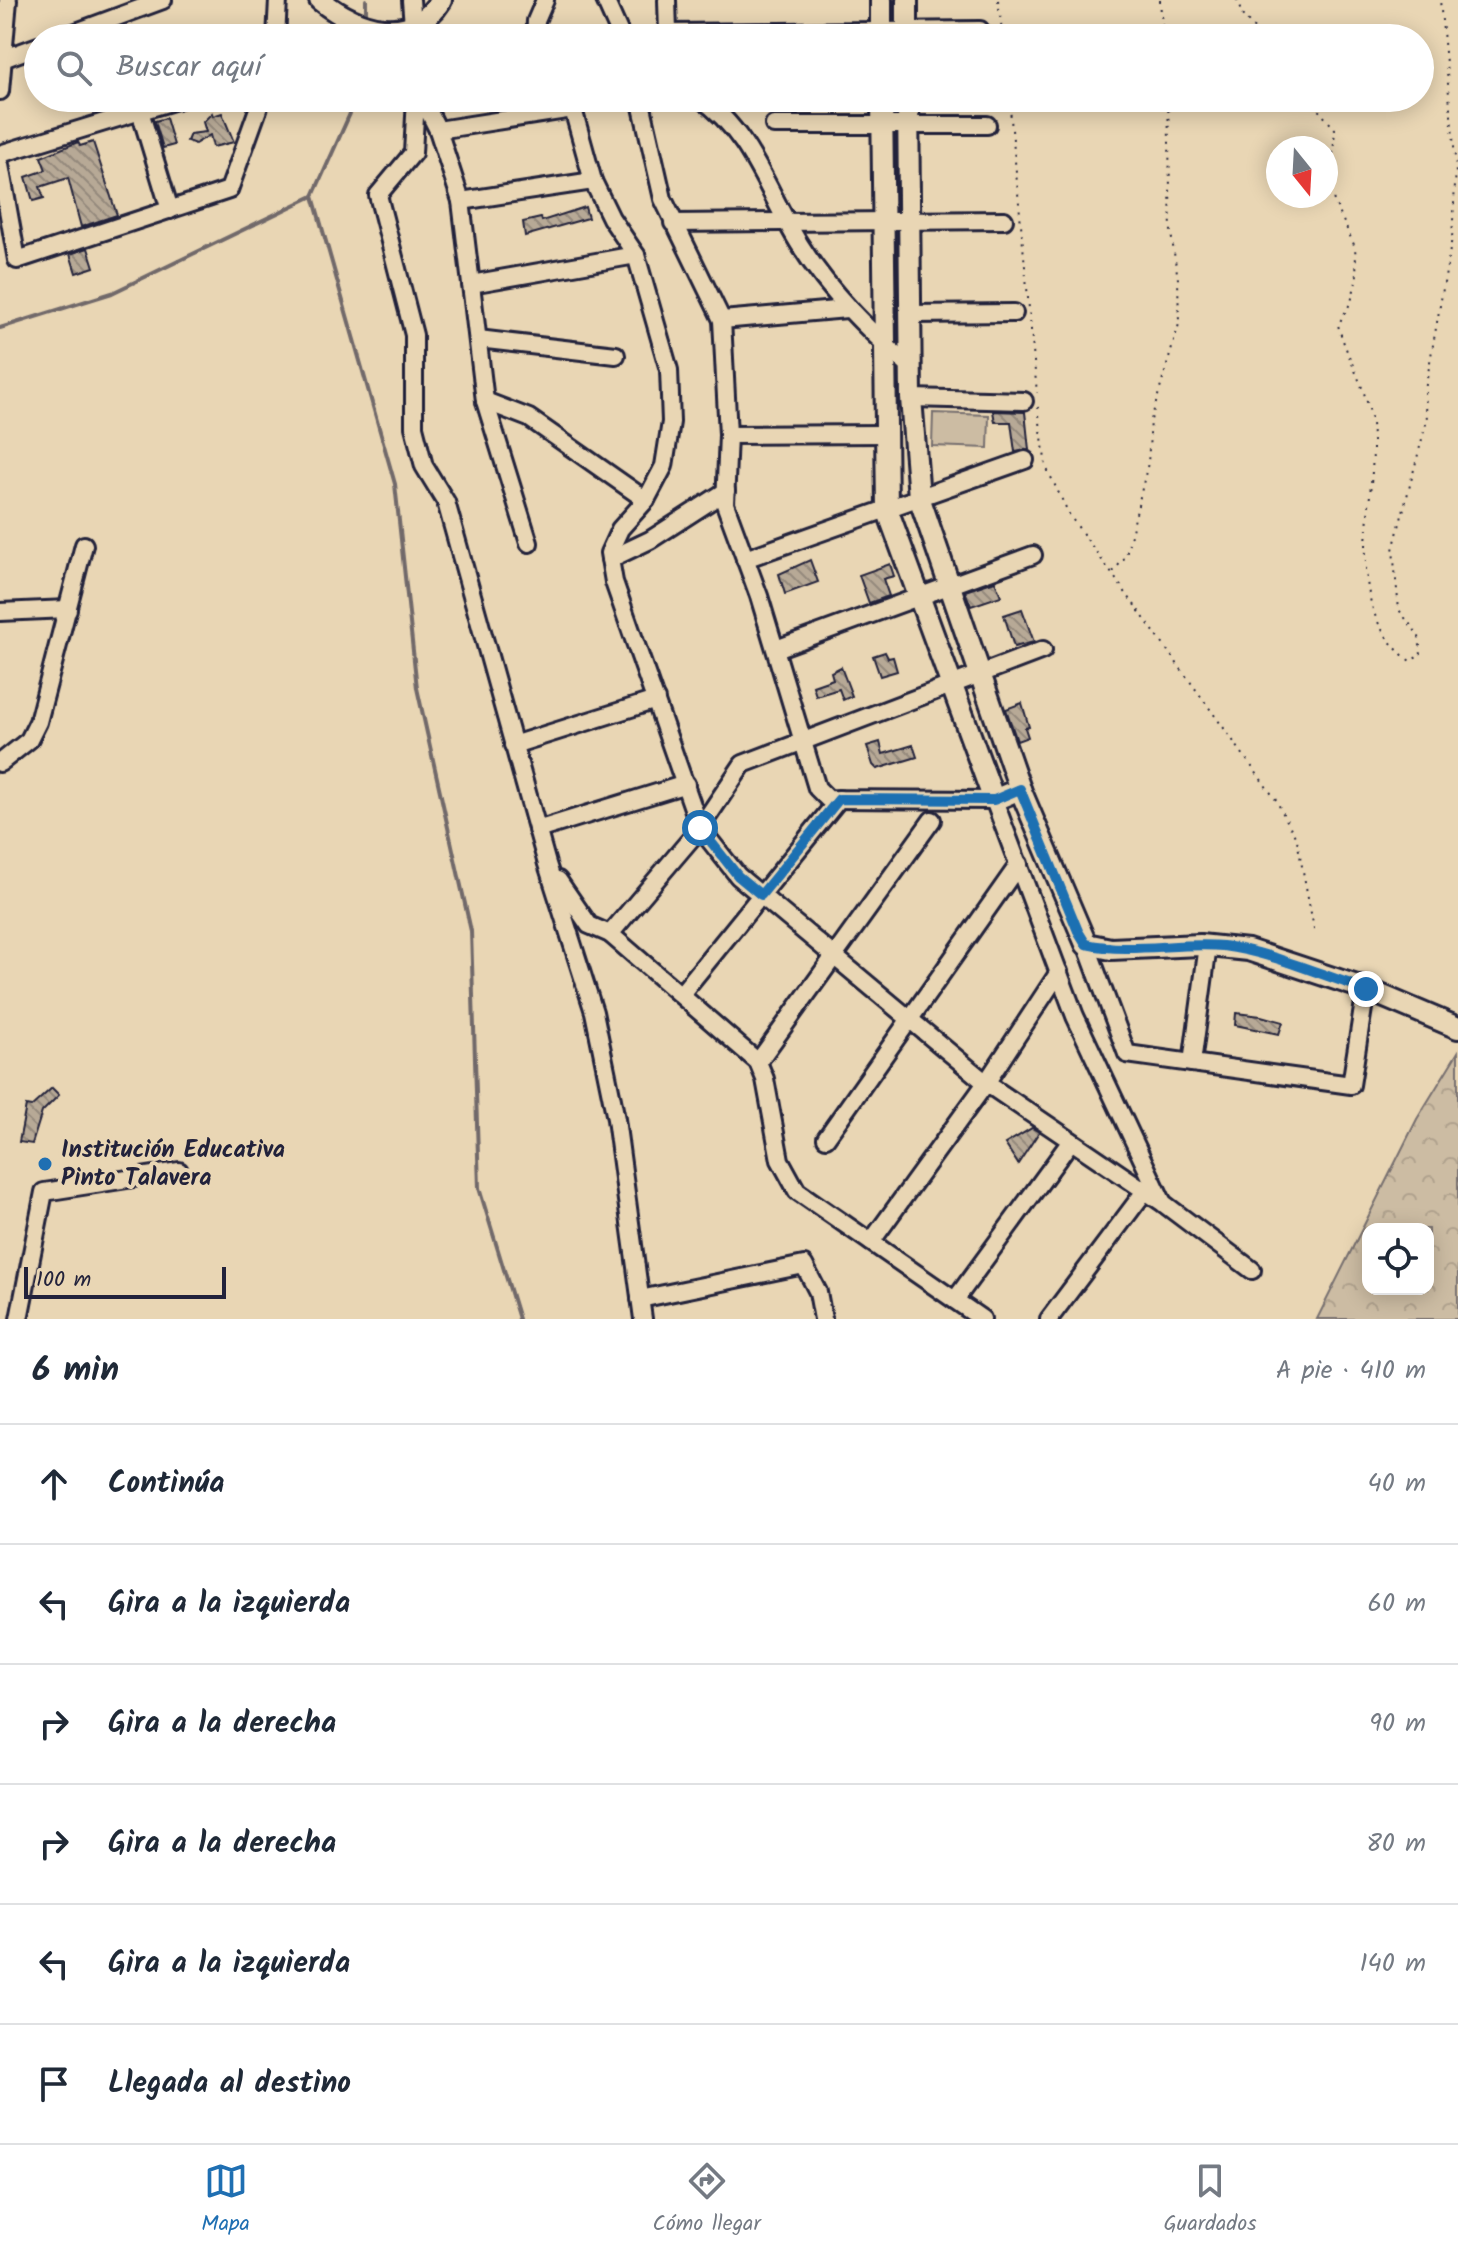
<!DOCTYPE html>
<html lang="es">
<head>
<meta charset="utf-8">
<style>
	body { margin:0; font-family:Kalam,sans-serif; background:#f2f2f3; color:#1f2937 }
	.controls { position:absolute; right:24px; bottom:24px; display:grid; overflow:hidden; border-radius:16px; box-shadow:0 4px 20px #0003 }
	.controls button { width:72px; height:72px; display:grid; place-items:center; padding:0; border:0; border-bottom:2px solid #e0e1e3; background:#fff; color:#1f2937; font:40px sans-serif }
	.compass { position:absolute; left:1266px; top:136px; width:72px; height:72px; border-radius:50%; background:#fff; box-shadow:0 4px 20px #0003; rotate:162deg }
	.scale { position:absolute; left:24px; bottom:20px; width:202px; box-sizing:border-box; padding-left:8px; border:4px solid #22223b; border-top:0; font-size:22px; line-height:28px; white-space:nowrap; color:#22223b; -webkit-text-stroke:6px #e9d6b4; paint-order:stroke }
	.stop { position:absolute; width:24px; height:24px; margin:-18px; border:6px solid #1f6fb2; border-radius:50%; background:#fff }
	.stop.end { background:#1f6fb2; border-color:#fff; box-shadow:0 2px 8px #0008 }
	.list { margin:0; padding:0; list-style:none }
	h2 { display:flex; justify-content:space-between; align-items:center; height:104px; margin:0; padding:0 32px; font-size:34px }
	h2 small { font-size:26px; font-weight:400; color:#747a83 }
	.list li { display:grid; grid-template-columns:52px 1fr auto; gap:24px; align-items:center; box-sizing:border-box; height:120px; padding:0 32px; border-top:2px solid #e0e1e3 }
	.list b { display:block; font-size:30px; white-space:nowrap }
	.list em { font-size:26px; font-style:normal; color:#747a83 }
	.icon { flex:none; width:44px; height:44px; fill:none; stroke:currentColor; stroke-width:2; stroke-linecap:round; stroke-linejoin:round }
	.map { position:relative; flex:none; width:1458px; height:1319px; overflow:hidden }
	.search { position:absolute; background:#fff; box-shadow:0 4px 20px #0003; left:24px; right:24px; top:24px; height:88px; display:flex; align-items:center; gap:20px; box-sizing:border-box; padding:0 28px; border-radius:44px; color:#747a83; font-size:30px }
	.sheet { height:824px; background:#fff }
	nav { display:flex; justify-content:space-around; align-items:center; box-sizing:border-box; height:112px; border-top:2px solid #e0e1e3; background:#fff; font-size:22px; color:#747a83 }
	nav a { display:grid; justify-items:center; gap:4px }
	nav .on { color:#1f6fb2 }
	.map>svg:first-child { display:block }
	.park { fill:url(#park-crowns); stroke:#776f6f; stroke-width:2; fill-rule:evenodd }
	.pitch { fill:#ccbca3; stroke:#776f6f; stroke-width:2 }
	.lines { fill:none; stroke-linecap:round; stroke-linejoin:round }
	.stream { stroke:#71696b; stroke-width:4 }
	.building { fill:url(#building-back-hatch); stroke:#22223b; stroke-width:2 }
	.minor-casing { stroke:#22223b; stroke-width:22 }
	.tertiary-casing { stroke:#22223b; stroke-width:26 }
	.path { stroke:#22223b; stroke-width:2; stroke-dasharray:2 6; stroke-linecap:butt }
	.minor { stroke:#e9d6b4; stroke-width:16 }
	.tertiary { stroke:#e9d6b4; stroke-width:20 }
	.route { stroke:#1f6fb2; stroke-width:10 }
	.poi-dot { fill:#1f6fb2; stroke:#e9d6b4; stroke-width:3 }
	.labels { text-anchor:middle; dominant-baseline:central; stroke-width:8; stroke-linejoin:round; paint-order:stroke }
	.poi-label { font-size:24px; font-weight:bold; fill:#22223b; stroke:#e9d6b4; text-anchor:start }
</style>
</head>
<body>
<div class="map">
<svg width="1458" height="1319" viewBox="0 0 1458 1319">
	<defs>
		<pattern id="park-crowns" width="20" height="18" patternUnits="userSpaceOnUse" patternTransform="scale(2)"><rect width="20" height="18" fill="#ccbca3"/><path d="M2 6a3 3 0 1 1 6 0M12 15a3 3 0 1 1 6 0" fill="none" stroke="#afa18d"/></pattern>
		<pattern id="building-back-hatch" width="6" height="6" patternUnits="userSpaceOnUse" patternTransform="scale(2)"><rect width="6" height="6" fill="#b7a996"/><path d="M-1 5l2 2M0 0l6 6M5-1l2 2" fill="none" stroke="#94897c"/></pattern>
	</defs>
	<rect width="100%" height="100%" fill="#e9d6b4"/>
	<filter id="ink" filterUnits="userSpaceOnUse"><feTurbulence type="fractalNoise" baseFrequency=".0125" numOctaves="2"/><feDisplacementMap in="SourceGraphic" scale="16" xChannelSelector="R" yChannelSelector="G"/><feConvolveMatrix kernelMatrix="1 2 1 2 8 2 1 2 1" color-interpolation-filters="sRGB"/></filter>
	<g filter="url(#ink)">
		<path class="park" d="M1458,1052V1319H1317L1417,1119ZM1368,1229H1428V1289H1368Z"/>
		<polygon class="pitch" points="933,413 989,415 988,448 932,446"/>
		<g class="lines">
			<g class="stream">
				<polyline points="366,0 366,20"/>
				<polyline points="357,98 313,196 395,484 417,688 471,931 479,1188 519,1319"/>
				<polyline points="0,328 112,293 313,196"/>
			</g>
		</g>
		<g class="building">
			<polygon points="212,113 213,116 222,113 234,142 213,147 210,135 195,144 187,141 190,134 206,132 203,122"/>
			<polygon points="166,118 174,145 163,148 155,121"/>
			<polygon points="78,142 80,146 93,142 117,215 81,227 68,178 40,187 44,198 33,201 26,177 46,170 41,157"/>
			<polygon points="585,207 588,218 525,236 523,222 541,218 542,221"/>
			<polygon points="88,248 94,267 76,273 70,254"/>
			<polygon points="993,411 1025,412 1029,450 1015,452 1011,422 995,422"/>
			<polygon points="810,560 818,582 785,594 779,574"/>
			<polygon points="890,564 894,576 883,579 889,596 869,603 859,575"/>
			<polygon points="995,581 1001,596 971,606 965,591"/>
			<polygon points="1022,609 1034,642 1014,647 1004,615"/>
			<polygon points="885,652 888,658 893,657 897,671 880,676 873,656"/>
			<polygon points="841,667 852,696 843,700 839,689 816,696 813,686 833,679 831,672"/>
			<polygon points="1022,703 1029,727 1025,728 1028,737 1017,741 1006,709"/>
			<polygon points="880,742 883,754 913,745 917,757 877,769 873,765 867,746"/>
			<polygon points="1236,1013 1261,1016 1283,1022 1279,1034 1235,1025"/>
			<polygon points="52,1088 59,1095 42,1112 32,1144 19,1142 26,1106 31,1107"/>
			<polygon points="1032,1128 1039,1132 1018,1164 1005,1144"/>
		</g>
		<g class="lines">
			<defs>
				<g id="minor">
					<polyline points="411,0 414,38"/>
					<polyline points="605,0 622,38"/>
					<polyline points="667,0 668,33 980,30"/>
					<polyline points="60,38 163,0"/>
					<polyline points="276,38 278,0"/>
					<polyline points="535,38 536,21 545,0"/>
					<polyline points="0,60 38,46"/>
					<polyline points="0,91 8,0"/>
					<polyline points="416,98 413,153 378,195 414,335 414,427 424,466 446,502 547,864 594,1012 616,1119 643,1319"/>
					<polyline points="422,98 438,130 461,201 485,401 529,543"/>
					<polyline points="565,98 573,109 593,181 611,218 636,255 669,370 671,422 664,466 646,500 620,529 609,553 614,582 700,828 738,876 986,1083 1163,1203 1252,1270"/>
					<polyline points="640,98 663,199 722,320 728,435 725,504 759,596 817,788 828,799 994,800 1075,1016 1162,1201"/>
					<path d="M700,98C751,132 769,196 800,245C830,293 869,331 911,368"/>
					<polyline points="140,111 170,210"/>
					<polyline points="774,125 987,125"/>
					<polyline points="438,130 573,109"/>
					<polyline points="0,154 183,98"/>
					<polyline points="0,165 17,260 229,190 262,98"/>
					<polyline points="461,201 593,181"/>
					<polyline points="673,223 1004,220"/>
					<polyline points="471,284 636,255"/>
					<polyline points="910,314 1014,313"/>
					<polyline points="722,320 847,309"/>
					<polyline points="478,339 616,355"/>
					<polyline points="911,398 1024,401"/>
					<polyline points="485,401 529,418 646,500"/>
					<polyline points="728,435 886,434"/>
					<polyline points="610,559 650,540 726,491"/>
					<polyline points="745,559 1025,460"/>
					<polyline points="0,612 68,609"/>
					<polyline points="776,649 1033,555"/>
					<polyline points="513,745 656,700"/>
					<polyline points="0,763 29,740 38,722 84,545"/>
					<polyline points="537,830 686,784"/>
					<polyline points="558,880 589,925 610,934 758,1062 765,1079 780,1160 797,1191 982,1319"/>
					<polyline points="610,934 700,828 743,764 1043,650"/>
					<polyline points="1086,944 1127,1054 1351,1085 1366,989"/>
					<polyline points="681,994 839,799"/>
					<polyline points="758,1062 932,820"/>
					<polyline points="1192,1063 1208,945"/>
					<polyline points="826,1138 1019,864"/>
					<polyline points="871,1242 986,1083 1059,972"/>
					<polyline points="640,1299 804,1265 818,1292 823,1319"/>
					<polyline points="955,1300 1071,1141"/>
					<polyline points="19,1319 44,1192 179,1171"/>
					<polyline points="1049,1319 1145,1191"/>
				</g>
				<g id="tertiary">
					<path d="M320,0C356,29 411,48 441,0"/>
					<polyline points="881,0 881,38"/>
					<polyline points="907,0 907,38"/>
					<polyline points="882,98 887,509 994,800 1020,789 919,497 911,398 908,98"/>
					<polyline points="1020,789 1086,944 1111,949 1200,945 1248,950 1366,989 1458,1028"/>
				</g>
			</defs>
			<use href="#minor" class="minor-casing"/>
			<use href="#tertiary" class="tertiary-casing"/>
			<g class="path">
				<polyline points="998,0 1003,38"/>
				<polyline points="1160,0 1163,38"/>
				<polyline points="1237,0 1242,15 1262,38"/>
				<polyline points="1009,98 1037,393"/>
				<path d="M1308,98L1335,129L1330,192L1355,247L1357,278L1351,302L1338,325C1347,358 1368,392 1372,424C1380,503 1335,604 1410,661L1421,655L1419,636L1399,610L1393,550L1427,420L1425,390L1452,238L1456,168L1440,0"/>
				<polyline points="1038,407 1046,467 1070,516 1276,800 1297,840 1315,934"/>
				<polyline points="1113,572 1126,556 1148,463 1151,420 1179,324 1178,279 1171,233 1168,98"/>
			</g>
			<use href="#minor" class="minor"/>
			<use href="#tertiary" class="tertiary"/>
		</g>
	</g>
	<g class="lines" filter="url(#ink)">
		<path class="route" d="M700,828L738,876L761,895L839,799L994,800L1020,789L1078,931L1086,944C1131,954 1177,942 1223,946C1271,952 1320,975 1366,989"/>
	</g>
	<circle class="poi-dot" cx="45" cy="1164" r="8"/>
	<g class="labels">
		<g class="poi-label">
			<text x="61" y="1150">Institución Educativa<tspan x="61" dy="28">Pinto Talavera</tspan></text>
		</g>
	</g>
</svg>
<div class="controls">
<button><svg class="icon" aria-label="locate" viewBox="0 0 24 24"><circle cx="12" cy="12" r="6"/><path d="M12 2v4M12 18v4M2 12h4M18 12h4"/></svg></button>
</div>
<svg class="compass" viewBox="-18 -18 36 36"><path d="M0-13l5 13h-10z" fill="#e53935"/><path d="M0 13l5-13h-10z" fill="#747a83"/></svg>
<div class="scale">100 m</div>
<div class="stop" style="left:700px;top:828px"></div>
<div class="stop end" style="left:1366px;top:989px"></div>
<div class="search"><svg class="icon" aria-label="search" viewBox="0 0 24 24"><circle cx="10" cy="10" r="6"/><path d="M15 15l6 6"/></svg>Buscar aquí</div>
</div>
<section class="sheet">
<h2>6 min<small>A pie · 410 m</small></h2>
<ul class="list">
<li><svg class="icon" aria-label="ahead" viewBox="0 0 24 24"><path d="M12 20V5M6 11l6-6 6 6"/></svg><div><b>Continúa</b></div><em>40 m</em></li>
<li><svg class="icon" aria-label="left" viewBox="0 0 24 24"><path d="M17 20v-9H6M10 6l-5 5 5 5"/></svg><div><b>Gira a la izquierda</b></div><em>60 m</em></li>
<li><svg class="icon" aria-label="right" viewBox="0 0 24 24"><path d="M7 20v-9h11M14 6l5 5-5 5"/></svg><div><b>Gira a la derecha</b></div><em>90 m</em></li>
<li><svg class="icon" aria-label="right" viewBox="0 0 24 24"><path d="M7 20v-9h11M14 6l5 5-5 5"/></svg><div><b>Gira a la derecha</b></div><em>80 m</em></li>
<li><svg class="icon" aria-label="left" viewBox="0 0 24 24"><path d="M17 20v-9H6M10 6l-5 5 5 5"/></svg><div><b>Gira a la izquierda</b></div><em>140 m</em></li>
<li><svg class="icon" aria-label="arrive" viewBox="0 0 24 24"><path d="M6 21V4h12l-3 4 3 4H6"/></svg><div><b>Llegada al destino</b></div></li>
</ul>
</section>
<nav>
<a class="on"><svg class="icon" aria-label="map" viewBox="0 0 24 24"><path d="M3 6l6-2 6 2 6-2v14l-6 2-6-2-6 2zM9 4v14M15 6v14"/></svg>Mapa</a>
<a><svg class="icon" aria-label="directions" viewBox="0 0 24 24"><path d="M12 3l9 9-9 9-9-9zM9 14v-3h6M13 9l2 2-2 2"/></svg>Cómo llegar</a>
<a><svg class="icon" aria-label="saved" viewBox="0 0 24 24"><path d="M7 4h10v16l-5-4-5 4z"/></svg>Guardados</a>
</nav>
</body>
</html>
